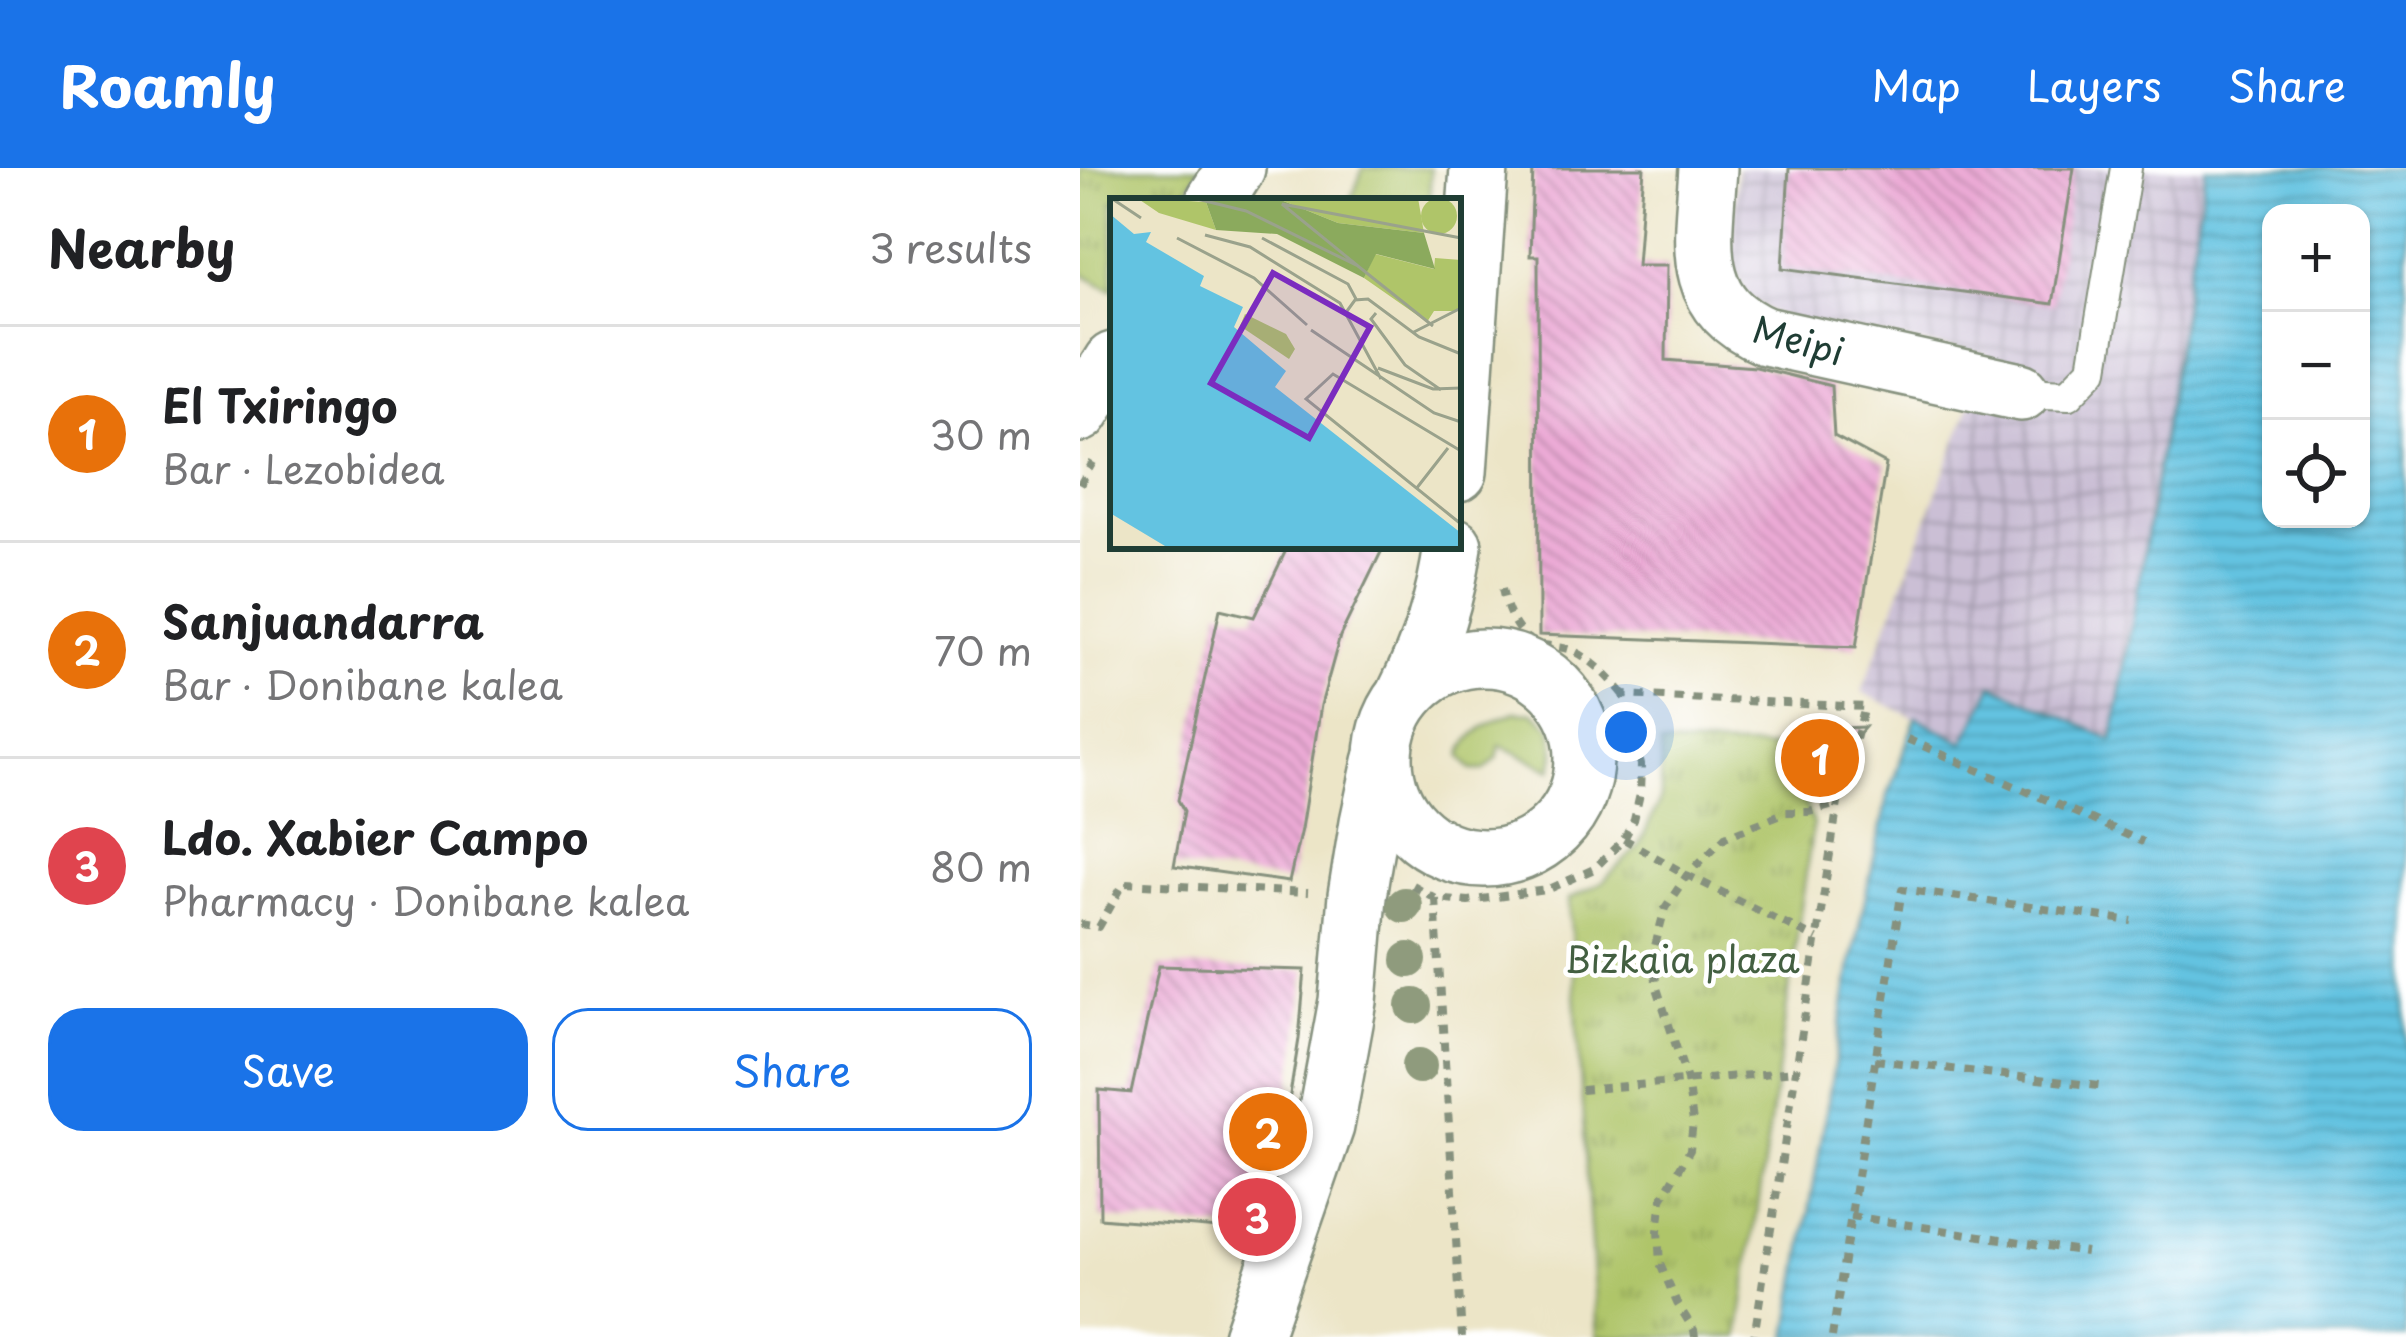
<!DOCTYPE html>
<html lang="en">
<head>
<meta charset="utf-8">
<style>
	body { margin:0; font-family:"Playpen Sans",sans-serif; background:#f2f2f2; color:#202124 }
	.controls { position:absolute; right:36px; top:36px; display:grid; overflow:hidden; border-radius:24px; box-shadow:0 3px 9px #0004 }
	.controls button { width:108px; height:108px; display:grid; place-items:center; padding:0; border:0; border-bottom:3px solid #e0e0e0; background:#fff; color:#202124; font:60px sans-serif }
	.you { position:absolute; left:546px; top:564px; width:42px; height:42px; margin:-30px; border:9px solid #fff; border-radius:50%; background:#1a73e8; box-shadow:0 0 0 18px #1a73e833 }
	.badge { display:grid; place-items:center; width:78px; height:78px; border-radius:50%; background:#1a73e8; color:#fff; font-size:39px; font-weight:700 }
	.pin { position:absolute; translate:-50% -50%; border:6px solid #fff; box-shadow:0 3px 12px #0006 }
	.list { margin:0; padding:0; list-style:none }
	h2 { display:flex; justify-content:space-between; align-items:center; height:156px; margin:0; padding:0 48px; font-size:51px }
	h2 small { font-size:39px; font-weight:400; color:#757577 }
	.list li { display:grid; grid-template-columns:78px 1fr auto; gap:36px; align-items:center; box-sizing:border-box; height:216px; padding:0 48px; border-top:3px solid #e0e0e0 }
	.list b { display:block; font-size:45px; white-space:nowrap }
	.list p { margin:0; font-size:39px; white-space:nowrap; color:#757577 }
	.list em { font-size:39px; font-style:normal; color:#757577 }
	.actions { display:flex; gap:24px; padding:36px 48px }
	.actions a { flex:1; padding:27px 0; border:3px solid #1a73e8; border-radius:36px; text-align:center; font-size:42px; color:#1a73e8 }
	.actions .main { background:#1a73e8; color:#fff }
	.icon { flex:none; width:66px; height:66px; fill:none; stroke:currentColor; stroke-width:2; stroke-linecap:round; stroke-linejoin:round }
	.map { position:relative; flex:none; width:1326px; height:1169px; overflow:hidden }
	header { display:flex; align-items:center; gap:72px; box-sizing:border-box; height:168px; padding:0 60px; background:#1a73e8; color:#fff }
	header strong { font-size:57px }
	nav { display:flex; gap:66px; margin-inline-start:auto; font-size:42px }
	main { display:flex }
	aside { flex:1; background:#fff }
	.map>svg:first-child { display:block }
	.industrial { fill:url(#industrial-grid) }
	.green { fill:#afc569; stroke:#67814e; stroke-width:3 }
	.park { fill:url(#park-tufts); stroke:#67814e; stroke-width:3 }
	.water { fill:url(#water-rules); stroke:#41808a; stroke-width:3; fill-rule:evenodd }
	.building { fill:url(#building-back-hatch) }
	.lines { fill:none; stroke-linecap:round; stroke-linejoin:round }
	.service-casing { stroke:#86917e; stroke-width:34 }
	.minor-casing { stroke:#86917e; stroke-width:62 }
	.path { stroke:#86917e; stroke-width:8; stroke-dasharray:9 9; stroke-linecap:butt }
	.service { stroke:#fff; stroke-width:30 }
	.minor { stroke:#fff; stroke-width:57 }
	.tree { fill:#8f9b7d }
	.labels { text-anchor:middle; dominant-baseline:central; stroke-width:9; stroke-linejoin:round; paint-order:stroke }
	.street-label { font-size:36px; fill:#1f3d34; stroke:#fff }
	.park-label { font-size:36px; fill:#435f41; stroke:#fff }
	.inset-road { fill:none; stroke:#9aa28c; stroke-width:3 }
	.view { fill:#7b2cbf; fill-opacity:0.15; stroke:#7b2cbf; stroke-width:6 }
	.inset-edge { fill:none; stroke:#1f3d34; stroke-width:6 }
</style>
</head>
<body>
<header>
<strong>Roamly</strong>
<nav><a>Map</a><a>Layers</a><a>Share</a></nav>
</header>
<main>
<aside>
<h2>Nearby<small>3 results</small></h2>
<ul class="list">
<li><span class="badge" style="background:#e8710a">1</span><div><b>El Txiringo</b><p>Bar · Lezobidea</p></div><em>30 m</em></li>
<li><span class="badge" style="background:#e8710a">2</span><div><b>Sanjuandarra</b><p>Bar · Donibane kalea</p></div><em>70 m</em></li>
<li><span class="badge" style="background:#e0444e">3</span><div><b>Ldo. Xabier Campo</b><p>Pharmacy · Donibane kalea</p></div><em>80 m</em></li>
</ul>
<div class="actions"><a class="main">Save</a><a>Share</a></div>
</aside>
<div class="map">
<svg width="1326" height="1169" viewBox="0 0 1326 1169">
	<defs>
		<pattern id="industrial-grid" width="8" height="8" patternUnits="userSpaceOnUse" patternTransform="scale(3)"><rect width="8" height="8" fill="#cbbfd5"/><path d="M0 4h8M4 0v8" fill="none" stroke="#a49cae"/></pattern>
		<pattern id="park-tufts" width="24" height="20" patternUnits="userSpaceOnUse" patternTransform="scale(3)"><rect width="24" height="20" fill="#afc569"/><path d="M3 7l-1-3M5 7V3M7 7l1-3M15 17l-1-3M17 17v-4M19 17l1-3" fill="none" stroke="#8ea157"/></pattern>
		<pattern id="water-rules" width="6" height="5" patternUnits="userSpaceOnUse" patternTransform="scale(3)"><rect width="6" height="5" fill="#63c3e1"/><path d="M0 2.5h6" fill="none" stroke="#51a0b7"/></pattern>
		<pattern id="building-back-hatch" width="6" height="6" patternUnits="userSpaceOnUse" patternTransform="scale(3)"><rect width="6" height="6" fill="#ecaad6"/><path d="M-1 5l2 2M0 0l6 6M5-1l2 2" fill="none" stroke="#bf8cae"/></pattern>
	</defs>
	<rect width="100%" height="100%" fill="#fff"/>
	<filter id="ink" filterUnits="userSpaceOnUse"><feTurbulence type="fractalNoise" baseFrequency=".00833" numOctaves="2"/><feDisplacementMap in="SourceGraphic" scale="24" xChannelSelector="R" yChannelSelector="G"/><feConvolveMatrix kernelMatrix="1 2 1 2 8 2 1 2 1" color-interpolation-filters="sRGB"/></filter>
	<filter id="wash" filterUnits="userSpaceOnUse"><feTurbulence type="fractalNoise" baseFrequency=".004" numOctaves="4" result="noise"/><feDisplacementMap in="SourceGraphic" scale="48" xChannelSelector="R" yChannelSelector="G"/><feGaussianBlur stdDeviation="2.7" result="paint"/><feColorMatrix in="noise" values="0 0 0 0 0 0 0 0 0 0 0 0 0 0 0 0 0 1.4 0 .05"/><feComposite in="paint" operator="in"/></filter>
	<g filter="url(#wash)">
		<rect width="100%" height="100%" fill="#ece5c7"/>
		<polygon class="industrial" points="657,0 1126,0 1033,573 913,517 884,575 782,524 908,188 704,151 668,130 651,93"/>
		<g class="green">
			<polygon points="283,0 351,0 349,33 271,33"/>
			<path d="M436,544L454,545L472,560L475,585L472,602L420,577L417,590L404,602H392L381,588C388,564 413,552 436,544Z"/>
		</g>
		<g class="park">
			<polygon points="0,0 120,0 99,33 33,33 33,121 0,105"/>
			<polygon points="581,577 704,580 733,656 659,1169 517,1169 489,731 523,714 559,678 581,630"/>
		</g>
		<path class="water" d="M1126,0H1326V1169H708L772,791L808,627L836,549L884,575L913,517L1033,572ZM1191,45H1281V351H1191Z"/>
		<g id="blocks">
			<g class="building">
				<polygon points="453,0 564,0 557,97 587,97 586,192 675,199 751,218 754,268 806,296 776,479 459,467 458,88 450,88"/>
				<polygon points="709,0 994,0 972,136 703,100"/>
				<polygon points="208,378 304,378 260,468 241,537 221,661 209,714 94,698 104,643 98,632 140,441 174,449"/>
				<polygon points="785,559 727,626 703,563"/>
				<polygon points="79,798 225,802 219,871 208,939 203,939 189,1020 174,1063 20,1050 19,922 51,925"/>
			</g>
		</g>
	</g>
	<g filter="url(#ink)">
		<use href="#blocks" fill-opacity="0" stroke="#86917e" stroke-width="3"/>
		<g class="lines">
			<defs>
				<polyline id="service" points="941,224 989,226 1013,201 1046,0"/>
				<g id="minor">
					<path d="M628,0C624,69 607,135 685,168L941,224"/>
					<polyline points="135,33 156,0"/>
					<polyline points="0,245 33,193"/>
					<polyline points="378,304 399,0"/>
					<circle cx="404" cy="590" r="100"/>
					<path d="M327,524C351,477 366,430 373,378"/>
					<polyline points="172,1169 245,958 268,833 277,728 289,654 302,594"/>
				</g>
			</defs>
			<use href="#service" class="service-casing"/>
			<use href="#minor" class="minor-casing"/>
			<g class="path">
				<polyline points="0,317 13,294"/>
				<path d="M422,421C426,440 436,468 456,475C468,479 482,478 494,483C513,492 531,511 544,527"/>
				<polyline points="827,571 1063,674"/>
				<polyline points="544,671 607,707 737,771"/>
				<polyline points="332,717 355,730 388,733 467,722 514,701 544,671 554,652 560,626 561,597 544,527 785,539 758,635 674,1169"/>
				<polyline points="355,730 382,1169"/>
				<polyline points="0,756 19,759 44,715 228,725"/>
				<polyline points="795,892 1027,919"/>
				<polyline points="501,922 716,903"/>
				<polyline points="771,1048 1006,1084"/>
				<polyline points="615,1169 614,1162 597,1135 580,1096 578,1063 582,1031 610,982 613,954 607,912 576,817 574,782 585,740 607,707 645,669 706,644 729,644 757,636"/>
				<polyline points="752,1169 822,721 1052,753"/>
			</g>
			<use href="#service" class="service"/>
			<use href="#minor" class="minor"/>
		</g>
		<g class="tree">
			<circle cx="324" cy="737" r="18"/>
			<circle cx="329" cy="792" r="18"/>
			<circle cx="334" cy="838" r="18"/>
			<circle cx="339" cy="898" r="18"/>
		</g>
	</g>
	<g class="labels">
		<g class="street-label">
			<text transform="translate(719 171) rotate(16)">Meipi</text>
		</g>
		<g class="park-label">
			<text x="602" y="790">Bizkaia plaza</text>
		</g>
	</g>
	<g transform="translate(30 30)">
		<rect width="351" height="351" fill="#ece5c7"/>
		<path d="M27,0L96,4L106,32L49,15ZM166,0H308L314,35L228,25ZM265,56L324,71L325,60L351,62V113H324L317,124L254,80Z" fill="#afc569"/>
		<path d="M80,0H166L228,25L314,35L325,71L266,56L254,80L167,36L106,32L96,4Z" fill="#8baa5d"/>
		<path d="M311 18a18 18 0 1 1 36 0a18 18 0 1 1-36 0Z" fill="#afc569"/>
		<path d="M135,116L176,136L185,151L179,161L130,128Z" fill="#afc569"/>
		<path d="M0,16L24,36L41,34L36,44L94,78L90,88L133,109L124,129L176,173L165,189L351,335V351H60L0,315Z" fill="#63c3e1"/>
		<path class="inset-road" d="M1,0L31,20M83,0L136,13L248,68L323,128M95,37L140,49L230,105L271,181M67,40L144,80L197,127M152,40L238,86L246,101M248,68L172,6L351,40M237,113L245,102L258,101L309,139L351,156M266,115L261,121L295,167L331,192M201,132L324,215L351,224M302,135L351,110M268,170L323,191L351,190M351,253L223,176L196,201L351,326M306,291L338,250"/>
		<path class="view" d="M163,75L260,129L199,240L101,185Z"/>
		<rect width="351" height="351" class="inset-edge"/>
	</g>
</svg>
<div class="controls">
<button>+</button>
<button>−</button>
<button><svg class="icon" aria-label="locate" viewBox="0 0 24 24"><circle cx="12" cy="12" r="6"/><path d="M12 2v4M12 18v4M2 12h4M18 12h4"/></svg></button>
</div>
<div class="you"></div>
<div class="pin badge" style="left:740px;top:590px;background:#e8710a">1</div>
<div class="pin badge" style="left:188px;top:964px;background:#e8710a">2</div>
<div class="pin badge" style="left:177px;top:1049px;background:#e0444e">3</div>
</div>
</main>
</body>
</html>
